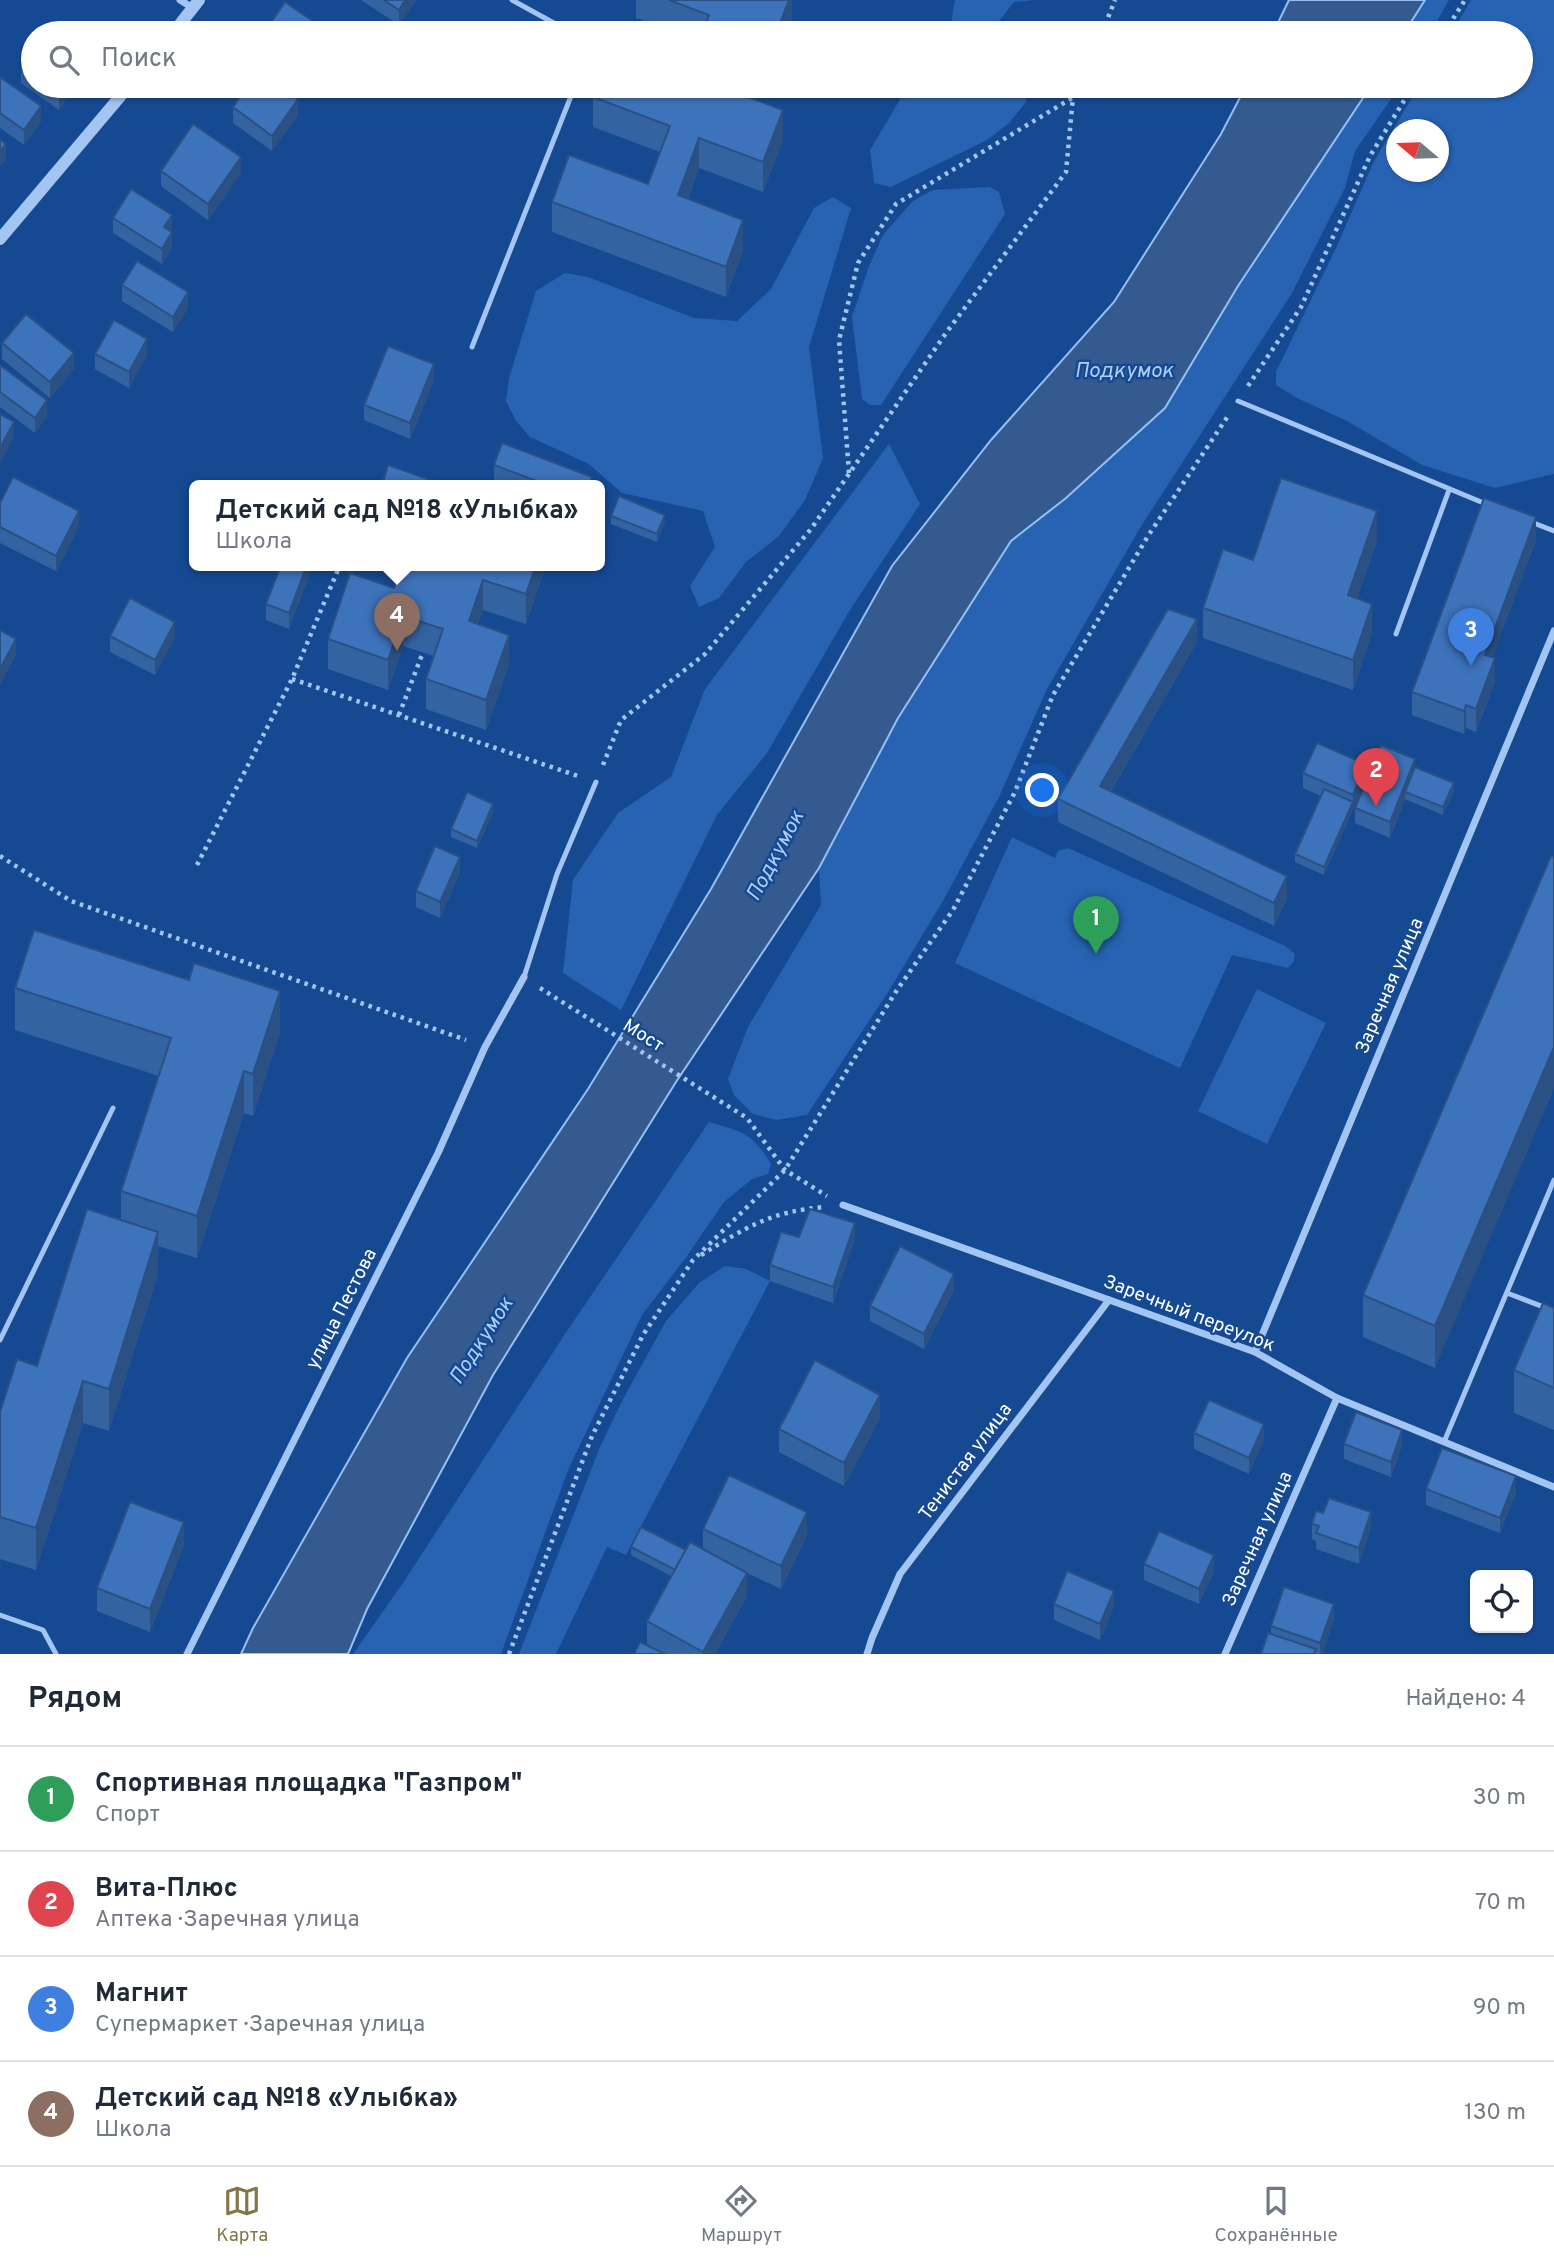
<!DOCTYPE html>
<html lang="ru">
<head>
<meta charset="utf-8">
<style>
	body { margin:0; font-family:Overpass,sans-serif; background:#f6f6f7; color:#1f2937 }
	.controls { position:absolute; right:21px; bottom:21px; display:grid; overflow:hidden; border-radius:10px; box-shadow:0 2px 5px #0004 }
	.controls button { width:63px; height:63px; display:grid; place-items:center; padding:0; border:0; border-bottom:2px solid #e0e1e3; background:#fff; color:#1f2937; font:35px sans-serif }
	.compass { position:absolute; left:1386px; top:119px; width:63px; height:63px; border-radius:50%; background:#fff; box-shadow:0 2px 5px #0004; rotate:289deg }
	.you { position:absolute; left:1043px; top:791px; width:24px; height:24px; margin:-18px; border:5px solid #fff; border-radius:50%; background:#1a73e8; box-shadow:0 0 0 10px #1a73e833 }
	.badge { display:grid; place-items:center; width:46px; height:46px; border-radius:50%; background:#84764b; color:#fff; font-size:23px; font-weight:700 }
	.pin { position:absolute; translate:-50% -58px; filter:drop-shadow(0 2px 4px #0008) }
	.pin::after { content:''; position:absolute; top:37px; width:24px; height:21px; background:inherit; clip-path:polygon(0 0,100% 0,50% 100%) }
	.popup { position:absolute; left:189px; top:480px; width:416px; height:91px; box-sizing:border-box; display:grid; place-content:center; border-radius:10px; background:#fff; filter:drop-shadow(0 2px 5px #0005); font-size:23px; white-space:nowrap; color:#747a83 }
	.popup b { font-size:26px; color:#1f2937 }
	.popup::after { content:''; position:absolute; left:50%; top:100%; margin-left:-14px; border:14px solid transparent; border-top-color:#fff }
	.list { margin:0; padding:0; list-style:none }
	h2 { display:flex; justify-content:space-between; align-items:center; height:91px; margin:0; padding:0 28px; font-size:30px }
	h2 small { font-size:23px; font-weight:400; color:#747a83 }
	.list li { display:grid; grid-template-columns:46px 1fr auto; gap:21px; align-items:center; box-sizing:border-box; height:105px; padding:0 28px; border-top:2px solid #e0e1e3 }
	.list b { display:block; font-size:26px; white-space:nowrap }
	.list p { margin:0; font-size:23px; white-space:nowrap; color:#747a83 }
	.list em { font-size:23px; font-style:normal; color:#747a83 }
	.icon { flex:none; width:38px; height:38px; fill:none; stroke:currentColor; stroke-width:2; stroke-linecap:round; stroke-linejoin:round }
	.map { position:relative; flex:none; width:1554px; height:1654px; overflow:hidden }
	.search { position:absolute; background:#fff; box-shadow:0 2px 5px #0004; left:21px; right:21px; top:21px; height:77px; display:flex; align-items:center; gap:18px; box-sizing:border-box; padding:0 24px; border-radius:38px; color:#747a83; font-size:26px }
	.sheet { height:511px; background:#fff }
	nav { display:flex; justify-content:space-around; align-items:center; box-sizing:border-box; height:98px; border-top:2px solid #e0e1e3; background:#fff; font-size:19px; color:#747a83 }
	nav a { display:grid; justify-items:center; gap:4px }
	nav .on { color:#84764b }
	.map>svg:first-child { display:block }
	.green { fill:#2763b2; fill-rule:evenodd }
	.water { fill:#345a90; stroke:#95c0f4; stroke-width:2 }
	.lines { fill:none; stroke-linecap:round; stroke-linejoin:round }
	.path { stroke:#a3c5f1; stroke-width:4.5; stroke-dasharray:3.5 5; stroke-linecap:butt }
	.service { stroke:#a3c5f1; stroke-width:5 }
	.minor { stroke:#a3c5f1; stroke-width:7 }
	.tertiary { stroke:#a3c5f1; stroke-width:12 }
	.wall { fill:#3463a1 }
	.shaded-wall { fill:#2b5083 }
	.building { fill:#3d73bb; stroke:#2b5083; stroke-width:2 }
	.labels { text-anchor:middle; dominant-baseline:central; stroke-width:5; stroke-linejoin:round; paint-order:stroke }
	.street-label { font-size:19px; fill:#fff; stroke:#154a93 }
	.water-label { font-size:21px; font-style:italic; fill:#afcff8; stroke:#154a93 }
</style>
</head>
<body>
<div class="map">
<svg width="1554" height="1654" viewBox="0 0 1554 1654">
	<rect width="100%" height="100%" fill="#154a93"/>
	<g class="green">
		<polygon points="955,0 1035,0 1014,2 992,30 992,33 947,33 950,29"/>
		<polygon points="1425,0 1449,0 1430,33 1404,33"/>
		<path d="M1471,0H1554V474L1495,488L1422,465L1347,421L1297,398L1276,385V372L1336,248L1374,161L1419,86H1521V33H1452ZM1396,130H1438V172H1396Z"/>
		<polygon points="908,86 1025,86 1026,102 1009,123 987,140 891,187 874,183 870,150"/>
		<polygon points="1371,86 1400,86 1355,151 1345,188 1292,293 1140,528 1047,689 999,797 944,899 890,989 807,1115 776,1120 753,1114 734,1095 728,1079 748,1027 821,905 819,868 898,718 1011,541 1066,498 1165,408 1238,286"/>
		<polygon points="990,187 999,192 1005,214 881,405 870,405 862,399 852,317 869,266 883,235 913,201 933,190"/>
		<polygon points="833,197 851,208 809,347 823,458 805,500 779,536 746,562 719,598 699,607 690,586 715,547 703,511 622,493 589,464 530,437 516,421 506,401 509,378 536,291 565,273 588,277 694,318 737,321 771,289 814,208"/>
		<polygon points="889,444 920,504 850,610 767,753 717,815 621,1010 563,973 573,880 618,813 671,777 705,689"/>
		<polygon points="1012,837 1055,858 1058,851 1068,848 1285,946 1295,954 1294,961 1288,968 1232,955 1180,1068 955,963"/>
		<polygon points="1257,989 1326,1023 1267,1144 1198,1111"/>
		<path d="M709,1122C742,1132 752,1132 771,1164L768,1174L752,1179L724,1202L687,1256L642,1315L568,1470L501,1654H353L403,1583L565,1334Z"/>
		<polygon points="725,1266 746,1269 770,1281 626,1555 607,1547 556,1654 519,1654 600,1447 622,1401 666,1321 699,1283"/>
	</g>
	<g class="water">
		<polygon points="1289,0 1425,0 1404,33 1273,33"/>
		<polygon points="1246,86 1371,86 1238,286 1165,408 1066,498 1011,541 898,718 819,868 676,1082 493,1375 367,1609 348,1654 241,1654 253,1628 407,1358 588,1089 711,889 892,566 991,440 1114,302 1221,134"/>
	</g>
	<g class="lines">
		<g class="path">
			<polyline points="1102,33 1115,0"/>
			<polyline points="1444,33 1465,0"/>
			<polyline points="1248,386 1301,307 1370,156 1413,86"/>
			<polyline points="849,473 839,340 858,263 896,204 1072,98"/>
			<polyline points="292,679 578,776"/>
			<polyline points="399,715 423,652"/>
			<polyline points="603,765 621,720 705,654 811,529 946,333 1066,172 1073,97 1078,86"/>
			<polyline points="0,856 71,901 466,1040"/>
			<polyline points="197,865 292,679 340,565"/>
			<polyline points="540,988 747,1118 785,1170 827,1196"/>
			<path d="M701,1255C745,1228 771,1211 825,1207"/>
			<polyline points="509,1654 592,1436 643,1335 693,1260 785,1170 897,990 953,910 1015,792 1053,695 1148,536 1228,416"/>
		</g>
		<g class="service">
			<polyline points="512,0 572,33"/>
			<polyline points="472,347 575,86"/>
			<polyline points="1238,401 1486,504"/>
			<polyline points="1531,522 1554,531"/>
			<polyline points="1396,634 1449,490"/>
			<polyline points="524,977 557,874 596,782"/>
			<polyline points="1507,1293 1554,1311"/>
			<polyline points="0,1340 113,1108"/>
			<polyline points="1444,1442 1554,1180"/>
			<polyline points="0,1615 43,1630 56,1654"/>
		</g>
		<g class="minor">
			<polyline points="180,0 193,8"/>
			<polyline points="843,1205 1255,1352 1337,1398 1554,1487"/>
			<polyline points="1255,1352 1554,631"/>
			<polyline points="187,1654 438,1153 485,1047 524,977"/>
			<polyline points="867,1654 872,1638 900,1574 1109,1300"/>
			<polyline points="1225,1654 1337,1398"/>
		</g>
		<g class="tertiary">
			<polyline points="173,33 199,0"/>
			<polyline points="0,239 129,86"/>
		</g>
	</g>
	<g class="wall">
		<polygon points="361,0 416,0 399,25"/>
		<polygon points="636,0 792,0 792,21 788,33 678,33 636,18"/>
		<polygon points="33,51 33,86 76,86 59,110 21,83 21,68"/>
		<polygon points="0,77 41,121 24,145 0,128"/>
		<polygon points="313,86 337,86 329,97"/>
		<polygon points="728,89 783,140 763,192 699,168 688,199 743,250 726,297 552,232 552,202 648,184 660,152 593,127 593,97"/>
		<polygon points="233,107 298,115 272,151 233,123"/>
		<polygon points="161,171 241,173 208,220 161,186"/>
		<polygon points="113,218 172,230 172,247 162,264 113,233"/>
		<polygon points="122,285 188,308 173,332 122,301"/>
		<polygon points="2,343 74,368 50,398 2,359"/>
		<polygon points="95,354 147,354 129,388 95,369"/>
		<polygon points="0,365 47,416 35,433 0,407"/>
		<polygon points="434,380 410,439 364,420 364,405"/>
		<polygon points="494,465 592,485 506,485 494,480"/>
		<polygon points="0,503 79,526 56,571 0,543"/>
		<polygon points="611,516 665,522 657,542 611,524"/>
		<polygon points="1536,540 1492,657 1495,681 1476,732 1466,728 1464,734 1412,715 1412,692"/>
		<polygon points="1377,541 1357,598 1372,633 1353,690 1203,638 1203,608 1253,560"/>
		<polygon points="313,565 289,629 266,620 266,604"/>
		<polygon points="378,565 546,565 526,624 483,610 478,624 509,664 486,730 426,709 426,679 434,656 403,646 388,690 328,669 328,639 394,588 399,572"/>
		<polygon points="110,636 175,637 155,675 110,652"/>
		<polygon points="1197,642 1111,791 1287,899 1274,926 1058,822 1058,799"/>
		<polygon points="1415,767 1454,791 1443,815 1405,799 1390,838 1355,823 1355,808"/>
		<polygon points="1303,773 1366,780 1324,875 1295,862 1295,854 1321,796 1303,788"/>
		<polygon points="493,812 477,848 451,837 451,829"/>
		<polygon points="1554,857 1435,1368 1363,1337 1363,1295"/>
		<polygon points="460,872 440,918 416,907 416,891"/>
		<polygon points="15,988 280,1033 253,1116 244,1113 197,1258 158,1246 158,1274 109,1431 83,1423 36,1570 0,1559 0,1412 37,1366 121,1220 121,1191 159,1076 15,1030"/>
		<polygon points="855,1238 833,1303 770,1281 770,1265"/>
		<polygon points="954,1290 924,1349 870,1321 870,1306"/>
		<polygon points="1554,1308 1554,1430 1514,1413 1514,1370"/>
		<polygon points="880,1418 844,1486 779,1452 779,1429"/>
		<polygon points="1194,1433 1264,1440 1249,1474 1194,1449"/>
		<polygon points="1344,1444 1402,1445 1391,1477 1344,1459"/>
		<polygon points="1426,1489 1516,1492 1500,1533 1426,1505"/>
		<polygon points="1312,1524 1371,1527 1359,1564 1316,1549 1316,1541 1312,1539"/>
		<polygon points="703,1529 807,1535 781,1589 747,1573 747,1596 715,1654 634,1654 663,1653 647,1644 647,1621 671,1576 631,1555 631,1547 686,1550 703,1549"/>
		<polygon points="184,1545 150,1632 97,1611 97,1588"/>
		<polygon points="1144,1564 1214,1571 1199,1604 1144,1580"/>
		<polygon points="1054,1604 1114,1606 1100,1640 1054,1620"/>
		<polygon points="1334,1620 1322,1654 1261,1654 1271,1634 1271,1626"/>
	</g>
	<g class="shaded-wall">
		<polygon points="405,0 416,0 399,25 399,10"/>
		<polygon points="789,0 792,0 792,21 788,33 776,33"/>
		<polygon points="65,86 76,86 59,110 59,94"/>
		<polygon points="329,86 337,86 329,97"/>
		<polygon points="718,86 729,86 718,116"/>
		<polygon points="298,99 298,115 272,151 272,136"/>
		<polygon points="41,106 41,121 24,145 24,130"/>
		<polygon points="783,110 783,140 763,192 763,162"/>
		<polygon points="699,138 699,168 678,225 678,195"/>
		<polygon points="6,144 6,160 0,167 0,151"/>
		<polygon points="241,157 241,173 208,220 208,204"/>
		<polygon points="172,215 172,230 164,242 164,227"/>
		<polygon points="743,220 743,250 726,297 726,267"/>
		<polygon points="172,232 172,247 162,264 162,249"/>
		<polygon points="188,292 188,308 173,332 173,317"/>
		<polygon points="147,339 147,354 129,388 129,372"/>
		<polygon points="74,353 74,368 50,398 50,382"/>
		<polygon points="434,364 434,380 410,439 410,423"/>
		<polygon points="47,400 47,416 35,433 35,418"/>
		<polygon points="14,422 14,437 0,463 0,448"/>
		<polygon points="79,511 79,526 56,571 56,556"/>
		<polygon points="1377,511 1377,541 1348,625 1348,595"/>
		<polygon points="665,515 665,522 657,542 657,534"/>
		<polygon points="1536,517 1536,540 1485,678 1485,655"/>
		<polygon points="307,565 313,565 289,629 289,613"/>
		<polygon points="536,565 546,565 526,624 526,594"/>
		<polygon points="483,580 483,610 469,651 469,621"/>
		<polygon points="1372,604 1372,633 1353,690 1353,660"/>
		<polygon points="403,616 403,646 388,690 388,660"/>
		<polygon points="1197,619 1197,642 1100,809 1100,786"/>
		<polygon points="175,622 175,637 155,675 155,660"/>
		<polygon points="509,635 509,664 486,730 486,700"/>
		<polygon points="16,639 16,655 0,685 0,669"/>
		<polygon points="1495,658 1495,681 1476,732 1476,709"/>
		<polygon points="1466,705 1466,728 1464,734 1464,711"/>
		<polygon points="1415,759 1415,775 1405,792 1405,799 1390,838 1390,822"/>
		<polygon points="1366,764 1366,780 1324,875 1324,867 1353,802 1353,795"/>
		<polygon points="1454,783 1454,791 1443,815 1443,807"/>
		<polygon points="493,804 493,812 477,848 477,841"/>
		<polygon points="460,857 460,872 440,918 440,902"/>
		<polygon points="1287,876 1287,899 1274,926 1274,903"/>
		<polygon points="280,991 280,1033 253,1116 253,1074"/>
		<polygon points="1554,1047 1554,1089 1435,1368 1435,1326"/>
		<polygon points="244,1071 244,1113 197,1258 197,1216"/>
		<polygon points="855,1223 855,1238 833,1303 833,1287"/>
		<polygon points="158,1232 158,1274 109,1431 109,1389"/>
		<polygon points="954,1274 954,1290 924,1349 924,1334"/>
		<polygon points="83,1381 83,1423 36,1570 36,1528"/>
		<polygon points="880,1395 880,1418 844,1486 844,1463"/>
		<polygon points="1264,1424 1264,1440 1249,1474 1249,1458"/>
		<polygon points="1402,1430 1402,1445 1391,1477 1391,1462"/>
		<polygon points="1516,1476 1516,1492 1500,1533 1500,1518"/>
		<polygon points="807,1512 807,1535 781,1589 781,1566"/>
		<polygon points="1371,1512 1371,1527 1359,1564 1359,1548"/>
		<polygon points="184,1522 184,1545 150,1632 150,1609"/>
		<polygon points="1214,1555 1214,1571 1199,1604 1199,1589"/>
		<polygon points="747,1573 747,1596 715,1654 703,1654 703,1652"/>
		<polygon points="1114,1591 1114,1606 1100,1640 1100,1624"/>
		<polygon points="1334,1604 1334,1620 1322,1654 1320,1654 1320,1643"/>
	</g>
	<g class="building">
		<polygon points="384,0 405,0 399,10"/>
		<polygon points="669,0 789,0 776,33 752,33 739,28 738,33 703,33 709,15"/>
		<polygon points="285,2 330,33 264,33"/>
		<polygon points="33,51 33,76 21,68"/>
		<polygon points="0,77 41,106 24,130 0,113"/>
		<polygon points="47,86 65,86 59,94"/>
		<polygon points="248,86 279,86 298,99 272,136 233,107"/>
		<polygon points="598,86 718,86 783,110 763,162 699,138 678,195 743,220 726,267 552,202 569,155 648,184 670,126 593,97"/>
		<polygon points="193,124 241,157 208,204 161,171"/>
		<polygon points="0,139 6,144 0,151"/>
		<polygon points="131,189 172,215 164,227 172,232 162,249 113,218"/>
		<polygon points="137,261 188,292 173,317 122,285"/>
		<polygon points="26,314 74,353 50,382 2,343"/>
		<polygon points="114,320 147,339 129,372 95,354"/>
		<polygon points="388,346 434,364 410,423 364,405"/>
		<polygon points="0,365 47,400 35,418 0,392"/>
		<polygon points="0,414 14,422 0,448"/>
		<polygon points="502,443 592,477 589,485 547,485 494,465"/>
		<polygon points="388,465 445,485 382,485"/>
		<polygon points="13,477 79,511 56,556 0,527 0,503"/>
		<polygon points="1281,478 1377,511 1348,595 1372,604 1353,660 1203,608 1223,549 1253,560"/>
		<polygon points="619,496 665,515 657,534 611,516"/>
		<polygon points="1484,498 1536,517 1485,655 1495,658 1476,709 1466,705 1464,711 1412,692"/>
		<polygon points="281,565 307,565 289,613 266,604"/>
		<polygon points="401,565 536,565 526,594 483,580 469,621 509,635 486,700 426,679 443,629 403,616 388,660 328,639 350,573 394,588"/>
		<polygon points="130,598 175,622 155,660 110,636"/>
		<polygon points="1168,609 1197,619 1100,786 1287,876 1274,903 1058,799"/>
		<polygon points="0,630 16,639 0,669"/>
		<polygon points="1317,743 1366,764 1353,795 1303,773"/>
		<polygon points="1381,745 1415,759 1390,822 1355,808"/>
		<polygon points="1415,767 1454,783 1443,807 1405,792"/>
		<polygon points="1324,789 1353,802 1324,867 1295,854"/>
		<polygon points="467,792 493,804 477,841 451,829"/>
		<polygon points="435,846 460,857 440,902 416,891"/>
		<polygon points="1551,856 1554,857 1554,1047 1435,1326 1363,1295"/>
		<polygon points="34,930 189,980 194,963 280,991 253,1074 244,1071 197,1216 121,1191 171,1038 15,988"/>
		<polygon points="87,1209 158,1232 109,1389 83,1381 36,1528 0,1517 0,1412 17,1359 37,1366"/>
		<polygon points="810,1209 855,1223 833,1287 770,1265 781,1232 799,1237"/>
		<polygon points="900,1246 954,1274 924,1334 870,1306"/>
		<polygon points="1543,1303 1554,1308 1554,1388 1514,1370"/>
		<polygon points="815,1360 880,1395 844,1463 779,1429"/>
		<polygon points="1209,1400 1264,1424 1249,1458 1194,1433"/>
		<polygon points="1356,1412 1402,1430 1391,1462 1344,1444"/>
		<polygon points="1442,1448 1516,1476 1500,1518 1426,1489"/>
		<polygon points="729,1475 807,1512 781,1566 703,1529"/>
		<polygon points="1329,1498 1371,1512 1359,1548 1316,1533 1319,1526 1312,1524 1316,1511 1323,1513"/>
		<polygon points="130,1502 184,1522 150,1609 97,1588"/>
		<polygon points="641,1527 686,1550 675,1570 631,1547"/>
		<polygon points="1159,1531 1214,1555 1199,1589 1144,1564"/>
		<polygon points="690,1542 747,1573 703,1652 647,1621"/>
		<polygon points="1067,1571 1114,1591 1100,1624 1054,1604"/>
		<polygon points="1284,1587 1334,1604 1320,1643 1271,1626"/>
		<polygon points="1268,1633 1316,1649 1314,1654 1261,1654"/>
		<polygon points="640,1642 665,1654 634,1654"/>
	</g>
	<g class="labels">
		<g class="street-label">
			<text transform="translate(1390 986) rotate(-67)">Заречная улица</text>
			<text transform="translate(643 1036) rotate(32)">Мост</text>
			<text transform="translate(342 1309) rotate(-63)">улица Пестова</text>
			<text transform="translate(1189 1314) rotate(21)">Заречный переулок</text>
			<text transform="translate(966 1462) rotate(-53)">Тенистая улица</text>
			<text transform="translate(1258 1539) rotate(-66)">Заречная улица</text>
		</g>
		<g class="water-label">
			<text x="1124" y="371">Подкумок</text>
			<text transform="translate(776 856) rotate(-62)">Подкумок</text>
			<text transform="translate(482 1341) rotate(-57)">Подкумок</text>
		</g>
	</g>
</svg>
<div class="controls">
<button><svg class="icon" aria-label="locate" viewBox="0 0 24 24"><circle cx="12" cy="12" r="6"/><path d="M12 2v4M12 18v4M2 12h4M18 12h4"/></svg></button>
</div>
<svg class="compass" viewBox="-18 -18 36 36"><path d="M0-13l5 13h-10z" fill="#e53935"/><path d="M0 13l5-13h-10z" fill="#747a83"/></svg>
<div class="you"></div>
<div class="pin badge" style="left:1096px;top:954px;background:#2e9e5b">1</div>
<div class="pin badge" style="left:1376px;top:806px;background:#e0444e">2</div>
<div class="pin badge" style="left:1471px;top:666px;background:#3f7fe0">3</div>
<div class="pin badge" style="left:397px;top:651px;background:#8d6e63">4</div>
<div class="popup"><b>Детский сад №18 «Улыбка»</b>Школа</div>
<div class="search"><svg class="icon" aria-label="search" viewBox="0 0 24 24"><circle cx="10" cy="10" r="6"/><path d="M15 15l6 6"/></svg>Поиск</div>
</div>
<section class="sheet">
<h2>Рядом<small>Найдено: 4</small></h2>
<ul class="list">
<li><span class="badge" style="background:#2e9e5b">1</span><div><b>Спортивная площадка &quot;Газпром&quot;</b><p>Спорт</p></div><em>30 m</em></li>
<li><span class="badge" style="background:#e0444e">2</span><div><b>Вита-Плюс</b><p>Аптека · Заречная улица</p></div><em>70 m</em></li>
<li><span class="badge" style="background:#3f7fe0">3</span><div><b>Магнит</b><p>Супермаркет · Заречная улица</p></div><em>90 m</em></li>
<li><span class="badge" style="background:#8d6e63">4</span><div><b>Детский сад №18 «Улыбка»</b><p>Школа</p></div><em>130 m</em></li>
</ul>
</section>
<nav>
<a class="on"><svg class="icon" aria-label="map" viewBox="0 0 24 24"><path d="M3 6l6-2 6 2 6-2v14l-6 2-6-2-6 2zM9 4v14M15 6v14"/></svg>Карта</a>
<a><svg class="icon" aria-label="directions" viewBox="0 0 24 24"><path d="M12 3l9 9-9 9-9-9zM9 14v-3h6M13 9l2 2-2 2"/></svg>Маршрут</a>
<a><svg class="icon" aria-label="saved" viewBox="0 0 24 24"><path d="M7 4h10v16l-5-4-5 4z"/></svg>Сохранённые</a>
</nav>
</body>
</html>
